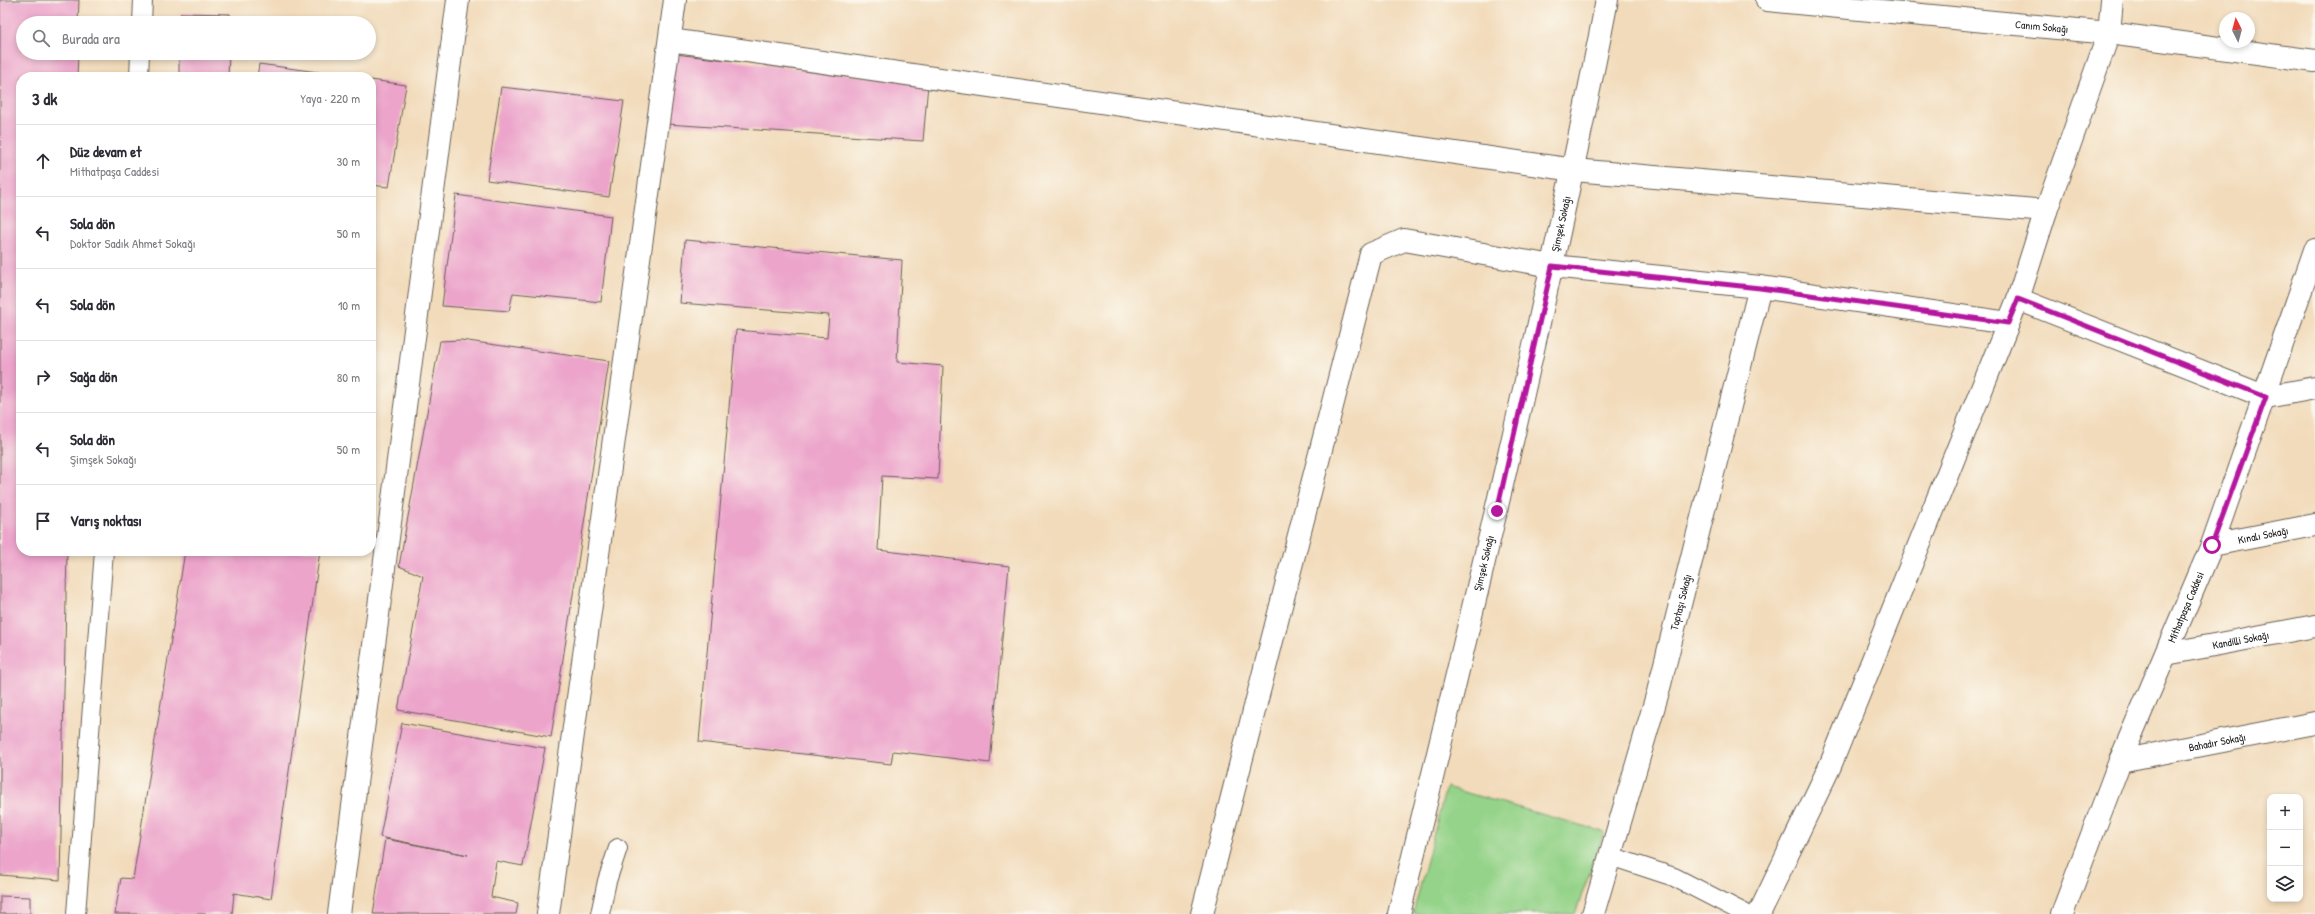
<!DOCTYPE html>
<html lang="tr">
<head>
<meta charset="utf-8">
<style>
	body { margin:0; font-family:"Patrick Hand",sans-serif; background:#f7f7f7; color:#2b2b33 }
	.controls { position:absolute; right:12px; bottom:12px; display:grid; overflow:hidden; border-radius:8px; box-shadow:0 2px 6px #0003 }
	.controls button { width:36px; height:36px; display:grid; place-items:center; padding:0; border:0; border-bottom:1px solid #e1e1e2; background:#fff; color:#2b2b33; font:20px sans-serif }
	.compass { position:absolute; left:2219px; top:12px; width:36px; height:36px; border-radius:50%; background:#fff; box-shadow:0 2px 6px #0003; rotate:354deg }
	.stop { position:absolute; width:12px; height:12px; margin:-9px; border:3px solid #b5179e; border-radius:50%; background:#fff }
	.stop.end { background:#b5179e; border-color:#fff; box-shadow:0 1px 4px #0008 }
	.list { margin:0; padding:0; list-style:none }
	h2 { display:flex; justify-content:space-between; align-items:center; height:52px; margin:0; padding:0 16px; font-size:17px }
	h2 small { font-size:13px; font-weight:400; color:#7c7c81 }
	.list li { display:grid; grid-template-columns:26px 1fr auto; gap:12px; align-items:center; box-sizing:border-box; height:72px; padding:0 16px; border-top:1px solid #e1e1e2 }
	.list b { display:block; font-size:15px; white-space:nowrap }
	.list p { margin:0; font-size:13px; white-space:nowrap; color:#7c7c81 }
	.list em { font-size:13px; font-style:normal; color:#7c7c81 }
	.icon { flex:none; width:22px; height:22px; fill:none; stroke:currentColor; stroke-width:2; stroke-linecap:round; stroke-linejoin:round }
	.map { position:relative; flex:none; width:2315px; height:914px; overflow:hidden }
	.search { position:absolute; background:#fff; box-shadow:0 2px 6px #0003; left:16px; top:16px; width:360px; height:44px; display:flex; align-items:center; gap:10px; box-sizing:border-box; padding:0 14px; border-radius:22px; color:#7c7c81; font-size:15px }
	.panel { position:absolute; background:#fff; box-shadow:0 2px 6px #0003; left:16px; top:72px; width:360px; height:484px; border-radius:16px }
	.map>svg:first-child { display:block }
	.green { fill:#94d389; stroke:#587852 }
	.building { fill:#eca4cb }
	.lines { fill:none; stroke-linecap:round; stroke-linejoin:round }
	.service-casing { stroke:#675f54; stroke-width:20 }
	.minor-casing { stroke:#675f54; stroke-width:24 }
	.secondary-casing { stroke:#675f54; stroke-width:24 }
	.service { stroke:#fff; stroke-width:18 }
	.minor { stroke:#fff; stroke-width:22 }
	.secondary { stroke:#fff; stroke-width:22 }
	.route { stroke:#b5179e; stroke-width:5 }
	.labels { text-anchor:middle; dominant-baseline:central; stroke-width:3; stroke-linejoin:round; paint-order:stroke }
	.street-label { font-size:11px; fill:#1c1c1c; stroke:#fbf7ec }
</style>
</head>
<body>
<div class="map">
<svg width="2315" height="914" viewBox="0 0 2315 914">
	<rect width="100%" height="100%" fill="#fbf7ec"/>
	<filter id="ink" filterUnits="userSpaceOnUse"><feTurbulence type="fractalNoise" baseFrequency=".025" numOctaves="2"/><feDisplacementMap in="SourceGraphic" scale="8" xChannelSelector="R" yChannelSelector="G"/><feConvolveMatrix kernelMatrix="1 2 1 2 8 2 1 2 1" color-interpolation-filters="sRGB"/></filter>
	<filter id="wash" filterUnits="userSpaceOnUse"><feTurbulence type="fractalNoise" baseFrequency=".012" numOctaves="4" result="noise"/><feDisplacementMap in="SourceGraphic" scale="16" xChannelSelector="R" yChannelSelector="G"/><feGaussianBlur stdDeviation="0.9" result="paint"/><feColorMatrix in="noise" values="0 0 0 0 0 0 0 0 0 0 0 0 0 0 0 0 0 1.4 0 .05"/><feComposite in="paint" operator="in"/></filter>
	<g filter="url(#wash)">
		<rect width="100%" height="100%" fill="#f2dbbb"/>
		<polygon class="green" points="1446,787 1604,832 1575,914 1413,914"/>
		<g id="blocks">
			<g class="building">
				<polygon points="0,0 79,0 78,23 23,23 23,53 78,53 77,77 21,77 21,551 67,551 60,880 0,875"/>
				<polygon points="181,13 230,14 230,23 180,23"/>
				<polygon points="179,53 229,53 228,77 179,77"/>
				<polygon points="675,54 928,84 923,141 667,124"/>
				<polygon points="259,64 347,76 347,77 257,77"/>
				<polygon points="371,80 406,85 389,187 371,185"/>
				<polygon points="501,87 624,101 609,197 487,180"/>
				<polygon points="456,195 611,216 601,302 513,293 509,311 442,306"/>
				<polygon points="685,240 902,260 897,362 943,366 938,479 882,476 878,550 1009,566 990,763 893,751 891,764 699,742 736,330 827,338 829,315 680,303"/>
				<polygon points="461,340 609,361 551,737 398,710 423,576 399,566 440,341"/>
				<polygon points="185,551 320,551 271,899 234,893 232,914 115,914 121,878 133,879"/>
				<polygon points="402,723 545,748 523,866 496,861 491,897 518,903 516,914 373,914 385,839 468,855 380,837"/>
				<polygon points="0,896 30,897 30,914 0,914"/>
			</g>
		</g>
	</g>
	<g filter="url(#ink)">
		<use href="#blocks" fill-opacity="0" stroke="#675f54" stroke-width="1"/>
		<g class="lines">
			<defs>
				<g id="service">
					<polyline points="142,23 143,0"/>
					<polyline points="139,77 140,53"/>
					<polyline points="1610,856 1674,877 1746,914"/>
					<polyline points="76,914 104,551"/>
					<polyline points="600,914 607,881 618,848"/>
				</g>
				<g id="minor">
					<path id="s1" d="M1767,0L2109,33L2315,61"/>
					<polyline points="670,40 1574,170 2046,211"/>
					<polyline points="2018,299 2266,397 2315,388"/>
					<path id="s2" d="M2212,545L2315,525"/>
					<path id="s3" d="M2166,654L2315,626"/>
					<path id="s4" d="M2120,761L2315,723"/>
					<polyline points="339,914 458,0"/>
					<polyline points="548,914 675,0"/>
					<polyline points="1202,914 1371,254 1404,240 1552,266 1760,287 2008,323"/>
					<path id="s5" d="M1399,914C1473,610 1547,307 1607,0"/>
					<path id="s6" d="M1593,914L1658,692L1760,287"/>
					<polyline points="1759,914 1830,766 2018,299 2046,211 2109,33 2112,0"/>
				</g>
				<g id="secondary">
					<path id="s7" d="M2062,914L2120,761L2212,545L2315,250"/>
				</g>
			</defs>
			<use href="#service" class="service-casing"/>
			<use href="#minor" class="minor-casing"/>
			<use href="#secondary" class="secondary-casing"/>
			<use href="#service" class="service"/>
			<use href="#minor" class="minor"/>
			<use href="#secondary" class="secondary"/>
		</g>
	</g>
	<g class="lines" filter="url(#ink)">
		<polyline class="route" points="1497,511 1552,266 1760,288 2008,323 2018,299 2266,397 2212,545"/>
	</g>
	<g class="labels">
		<g class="street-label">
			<text stroke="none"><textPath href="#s1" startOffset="276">Canım Sokağı</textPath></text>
			<text stroke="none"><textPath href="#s5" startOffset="709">Şimşek Sokağı</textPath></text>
			<text stroke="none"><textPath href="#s2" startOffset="52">Kınalı Sokağı</textPath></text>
			<text stroke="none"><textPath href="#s5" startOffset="361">Şimşek Sokağı</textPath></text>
			<text stroke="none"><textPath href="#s6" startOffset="324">Toptaşı Sokağı</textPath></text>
			<text stroke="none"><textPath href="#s7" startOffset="331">Mithatpaşa Caddesi</textPath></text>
			<text stroke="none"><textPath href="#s3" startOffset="76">Kandilli Sokağı</textPath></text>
			<text stroke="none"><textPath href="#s4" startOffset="99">Bahadır Sokağı</textPath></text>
		</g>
	</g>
</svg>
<div class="controls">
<button>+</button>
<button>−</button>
<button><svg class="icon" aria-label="layers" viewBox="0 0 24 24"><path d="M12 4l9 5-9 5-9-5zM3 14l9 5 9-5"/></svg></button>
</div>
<svg class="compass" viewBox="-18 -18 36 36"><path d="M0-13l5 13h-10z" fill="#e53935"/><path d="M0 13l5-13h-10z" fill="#7c7c81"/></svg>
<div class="stop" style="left:2212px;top:545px"></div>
<div class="stop end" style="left:1497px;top:511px"></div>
<div class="search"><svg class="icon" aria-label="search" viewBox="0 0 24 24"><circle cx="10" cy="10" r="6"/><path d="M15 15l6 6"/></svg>Burada ara</div>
<section class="panel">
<h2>3 dk<small>Yaya · 220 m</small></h2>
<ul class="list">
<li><svg class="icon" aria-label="ahead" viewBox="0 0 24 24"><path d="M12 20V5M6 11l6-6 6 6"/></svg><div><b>Düz devam et</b><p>Mithatpaşa Caddesi</p></div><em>30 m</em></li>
<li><svg class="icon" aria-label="left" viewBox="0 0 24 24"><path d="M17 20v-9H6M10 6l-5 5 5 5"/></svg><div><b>Sola dön</b><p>Doktor Sadık Ahmet Sokağı</p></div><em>50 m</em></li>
<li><svg class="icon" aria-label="left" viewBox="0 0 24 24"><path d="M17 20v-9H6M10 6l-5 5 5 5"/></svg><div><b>Sola dön</b></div><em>10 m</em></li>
<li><svg class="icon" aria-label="right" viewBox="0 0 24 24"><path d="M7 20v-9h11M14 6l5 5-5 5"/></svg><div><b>Sağa dön</b></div><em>80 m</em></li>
<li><svg class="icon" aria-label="left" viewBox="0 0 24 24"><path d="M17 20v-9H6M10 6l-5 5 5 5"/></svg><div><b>Sola dön</b><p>Şimşek Sokağı</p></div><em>50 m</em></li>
<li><svg class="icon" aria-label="arrive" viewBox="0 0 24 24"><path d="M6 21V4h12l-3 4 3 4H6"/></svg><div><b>Varış noktası</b></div></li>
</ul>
</section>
</div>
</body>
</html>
